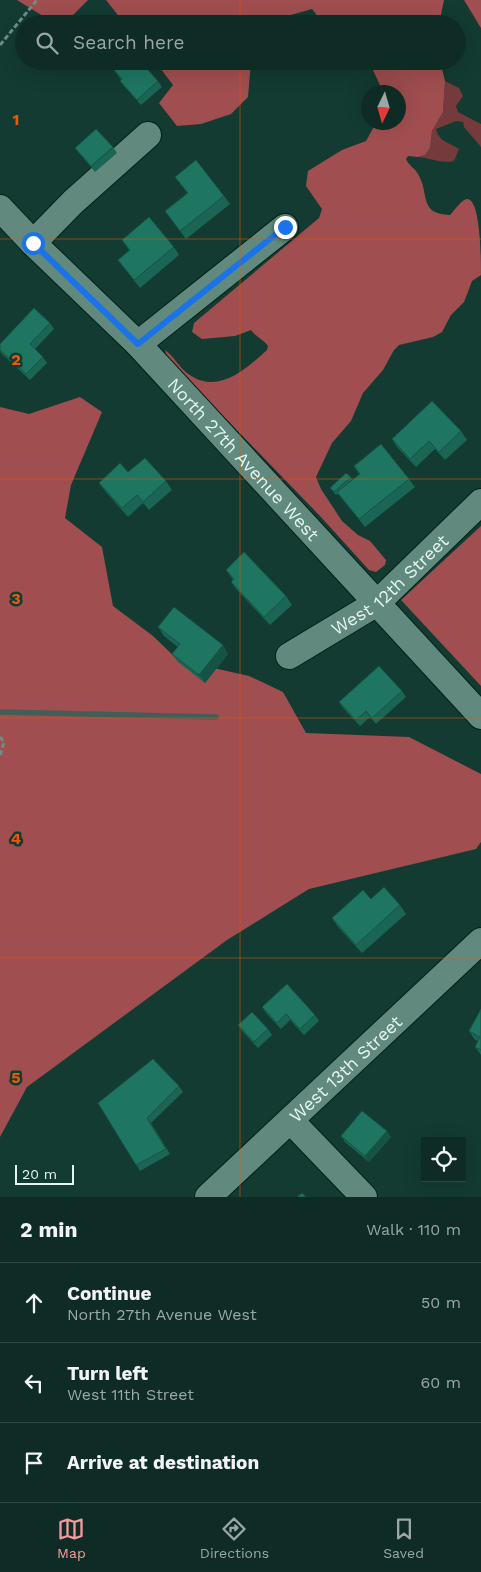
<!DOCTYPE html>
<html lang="en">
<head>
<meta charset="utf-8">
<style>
	body { margin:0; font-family:"Work Sans",sans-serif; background:#1c3832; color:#f1f3f6 }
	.controls { position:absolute; right:15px; bottom:15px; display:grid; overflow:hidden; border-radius:0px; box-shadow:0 5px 20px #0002 }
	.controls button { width:45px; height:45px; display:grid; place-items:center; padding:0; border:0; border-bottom:1px solid #2e4842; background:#0e2c25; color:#f1f3f6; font:25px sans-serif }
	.compass { position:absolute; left:361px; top:85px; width:45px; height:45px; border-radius:50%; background:#0e2c25; box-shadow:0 5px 20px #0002; rotate:185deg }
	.scale { position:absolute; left:15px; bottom:12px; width:59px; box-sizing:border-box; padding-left:5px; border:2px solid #e2f7f0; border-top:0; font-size:14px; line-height:18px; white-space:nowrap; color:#e2f7f0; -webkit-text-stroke:4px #133b31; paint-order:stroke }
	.stop { position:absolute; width:15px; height:15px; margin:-11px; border:4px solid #1a73e8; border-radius:50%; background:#fff }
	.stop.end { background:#1a73e8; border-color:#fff; box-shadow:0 1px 5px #0008 }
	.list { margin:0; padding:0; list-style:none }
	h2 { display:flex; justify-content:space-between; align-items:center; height:65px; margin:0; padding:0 20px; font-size:21px }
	h2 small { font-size:16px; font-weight:400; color:#9ba7a7 }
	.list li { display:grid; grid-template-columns:32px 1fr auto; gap:15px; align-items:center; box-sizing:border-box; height:80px; padding:0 20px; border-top:1px solid #2e4842 }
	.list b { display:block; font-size:19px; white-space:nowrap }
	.list p { margin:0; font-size:16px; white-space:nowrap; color:#9ba7a7 }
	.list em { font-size:16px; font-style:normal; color:#9ba7a7 }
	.icon { flex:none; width:28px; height:28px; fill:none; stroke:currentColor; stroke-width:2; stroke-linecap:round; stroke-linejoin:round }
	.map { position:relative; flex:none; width:481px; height:1197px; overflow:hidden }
	.search { position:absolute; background:#0e2c25; box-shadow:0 5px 20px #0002; left:15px; right:15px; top:15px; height:55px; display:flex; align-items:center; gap:12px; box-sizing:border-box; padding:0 18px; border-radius:28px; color:#9ba7a7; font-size:19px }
	.sheet { height:305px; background:#0e2c25 }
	nav { display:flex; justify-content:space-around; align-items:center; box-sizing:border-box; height:70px; border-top:1px solid #2e4842; background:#0e2c25; font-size:14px; color:#9ba7a7 }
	nav a { display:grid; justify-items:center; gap:2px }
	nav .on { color:#f59b9b }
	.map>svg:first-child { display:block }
	.green { fill:#753a3b }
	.forest { fill:#a04e50 }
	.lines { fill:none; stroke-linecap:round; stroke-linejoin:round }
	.stream { stroke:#445e57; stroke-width:5.5 }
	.minor-casing { stroke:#032019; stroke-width:28 }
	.path { stroke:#6e8e85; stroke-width:3; stroke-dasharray:5 2.5; stroke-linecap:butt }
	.minor { stroke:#61897d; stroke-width:26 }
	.wall { fill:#1a6553 }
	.shaded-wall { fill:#155344 }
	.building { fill:#1e7661; stroke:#155344 }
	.route { stroke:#1a73e8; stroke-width:6 }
	.grid { fill:none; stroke:#e8590c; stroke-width:1; stroke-opacity:0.55 }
	.labels { text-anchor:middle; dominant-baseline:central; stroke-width:5; stroke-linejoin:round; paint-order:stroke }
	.street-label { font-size:18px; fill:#e2f7f0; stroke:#133b31 }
	.grid-label { font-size:16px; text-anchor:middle; font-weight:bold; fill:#e8590c; stroke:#133b31; stroke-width:5; stroke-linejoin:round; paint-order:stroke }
</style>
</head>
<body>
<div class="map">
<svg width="481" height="1197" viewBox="0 0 481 1197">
	<rect width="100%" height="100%" fill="#133b31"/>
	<path class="green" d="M445,81L459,88L463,96L456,106L458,112L481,124V147L464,127L463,122L456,121L436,129C439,142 449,142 459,149L454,161C443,164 430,158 418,157L425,155L430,148L432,131L443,112Z"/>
	<g class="forest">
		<polygon points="17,0 88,0 64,24 56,24"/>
		<polygon points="106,0 444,0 439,24 324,24 312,9 287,16 279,24 125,24"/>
		<polygon points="464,0 481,0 481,28"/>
		<polygon points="155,61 251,61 248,97 231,114 201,124 177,126 159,103 173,85"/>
		<path d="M369,61H440L445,81L443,112L432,131L430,148L425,155L418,157L408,156L406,159C409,166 415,168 418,174C430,194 418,214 450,215C454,211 461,200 467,199C481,198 481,262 481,275L472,281L464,302L451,315L442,332L433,337L399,345L394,350L383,370L363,393L351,421L332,443L316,477L321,489L342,521L358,535L370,541L386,560L385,565L376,572L369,570L320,516L167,358L165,350C174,356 178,366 187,373C217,396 245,370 267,350L268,346C263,339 256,337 251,330L235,336L202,339L192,332L194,323L319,218L322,209L306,186L308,171L342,150L366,141L376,123L398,122V92H383Z"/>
		<polygon points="80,397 102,412 71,485 65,518 102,547 113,606 153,636 178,660 249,676 283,692 306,733 409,737 481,774 481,842 476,849 309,889 227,940 27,1087 0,1137 0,407 29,414"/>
		<polygon points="481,526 481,686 401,600"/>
	</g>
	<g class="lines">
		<polyline class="stream" points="0,712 216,717"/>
		<defs>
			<g id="minor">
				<path id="s1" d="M0,208L33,243L138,344L481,716"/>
				<polyline points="33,243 73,202 148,135"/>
				<polyline points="138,344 285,227"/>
				<path id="s2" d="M289,656L377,603L481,502"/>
				<polyline points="291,1121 364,1197"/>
				<path id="s3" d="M208,1197L481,941"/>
			</g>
		</defs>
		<use href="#minor" class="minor-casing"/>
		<g class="path">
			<polyline points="0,45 37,0"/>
			<polyline points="0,737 4,742 0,756"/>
		</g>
		<use href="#minor" class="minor"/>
	</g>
	<g class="wall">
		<polygon points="114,70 158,81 162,87 141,105 125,87 120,81 121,80"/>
		<polygon points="113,147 117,153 95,172 75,148"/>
		<polygon points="175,177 224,196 230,204 186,239 165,211 187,193"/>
		<polygon points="122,240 174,247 179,255 140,288 118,260 129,250"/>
		<polygon points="50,323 54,329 35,349 43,357 47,363 30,380 1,353 0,351 0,344"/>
		<polygon points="461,431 467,440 445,460 435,449 416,467 397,447 392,439"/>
		<polygon points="354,466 409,479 415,487 365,527 338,494 336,495 330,488 351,477 352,480 359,474"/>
		<polygon points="128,472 166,481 172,490 149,510 143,503 128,517 105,491 99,483"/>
		<polygon points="226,570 286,596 292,605 270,625 237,590 231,582 233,580"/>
		<polygon points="158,627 223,645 228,654 205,683 178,662 172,654 178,647 164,636"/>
		<polygon points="402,691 406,697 376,724 370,717 360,726 343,708 339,702"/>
		<polygon points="371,899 400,905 406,914 362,953 338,927 332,918"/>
		<polygon points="262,1007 315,1015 319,1021 304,1035 290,1020 281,1029 266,1013"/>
		<polygon points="481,1009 481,1055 475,1047 478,1041 475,1040 469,1031"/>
		<polygon points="238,1025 268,1029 272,1035 258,1048 242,1031"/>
		<polygon points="179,1086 183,1092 151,1123 170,1154 140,1171 98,1103"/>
		<polygon points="341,1136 391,1137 369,1162 345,1142"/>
	</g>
	<g class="shaded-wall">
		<polygon points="223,645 228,654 205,683 199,675"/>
		<polygon points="387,1131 391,1137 369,1162 365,1156"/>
	</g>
	<g class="building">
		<polygon points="123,61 140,61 158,81 137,100 120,81 122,79 114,70"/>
		<polygon points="96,129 113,147 91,166 75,148"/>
		<polygon points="196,160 224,196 180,231 165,211 188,193 175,177"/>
		<polygon points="149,217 174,247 134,280 118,260 130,250 122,240"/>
		<polygon points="34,308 50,323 30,344 43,357 26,374 0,350 0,344"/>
		<polygon points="432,401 461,431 439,452 429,441 410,459 392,439"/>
		<polygon points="381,444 409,479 359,519 337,492 360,474 354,466"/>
		<polygon points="145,458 166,481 143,502 137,495 122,508 99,483 120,463 128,472"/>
		<polygon points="346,473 351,477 334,492 330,488"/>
		<polygon points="244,552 286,596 264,617 231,582 234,579 226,570"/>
		<polygon points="174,607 223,645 199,675 172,654 180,644 158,627"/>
		<polygon points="379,666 402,691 372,718 366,711 356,720 339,702"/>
		<polygon points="384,887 400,905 356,945 332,918 363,890 371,899"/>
		<polygon points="287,984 315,1015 300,1029 286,1014 277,1023 262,1007"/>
		<polygon points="481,1009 481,1050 475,1047 480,1037 469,1031"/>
		<polygon points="252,1012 268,1029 254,1042 238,1025"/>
		<polygon points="153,1059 179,1086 147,1118 166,1149 136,1165 98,1103"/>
		<polygon points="362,1111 387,1131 365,1156 341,1136"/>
		<polygon points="302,1193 306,1197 297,1197"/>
	</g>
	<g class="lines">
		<polyline class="route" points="33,243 138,344 285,227"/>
	</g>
	<path class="grid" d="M240,0V24M240,61V1197M0,239H481M0,479H481M0,718H481M0,958H481"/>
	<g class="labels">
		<g class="street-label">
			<text stroke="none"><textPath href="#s1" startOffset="350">North 27th Avenue West</textPath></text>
			<text stroke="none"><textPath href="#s2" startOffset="124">West 12th Street</textPath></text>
			<text stroke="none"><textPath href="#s3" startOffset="188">West 13th Street</textPath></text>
		</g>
	</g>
	<g class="grid-label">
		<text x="16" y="125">1</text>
		<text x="16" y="365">2</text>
		<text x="16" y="604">3</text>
		<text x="16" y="844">4</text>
		<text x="16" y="1083">5</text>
	</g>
</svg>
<div class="controls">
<button><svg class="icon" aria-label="locate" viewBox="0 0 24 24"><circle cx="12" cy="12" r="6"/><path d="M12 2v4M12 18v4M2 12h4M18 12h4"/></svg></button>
</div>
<svg class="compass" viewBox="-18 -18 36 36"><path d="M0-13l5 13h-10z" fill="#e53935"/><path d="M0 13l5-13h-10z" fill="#9ba7a7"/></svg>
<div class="scale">20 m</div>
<div class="stop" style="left:33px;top:243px"></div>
<div class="stop end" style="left:285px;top:227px"></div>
<div class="search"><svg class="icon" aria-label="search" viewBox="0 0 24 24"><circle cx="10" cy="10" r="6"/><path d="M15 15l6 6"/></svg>Search here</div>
</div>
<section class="sheet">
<h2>2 min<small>Walk · 110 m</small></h2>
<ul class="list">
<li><svg class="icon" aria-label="ahead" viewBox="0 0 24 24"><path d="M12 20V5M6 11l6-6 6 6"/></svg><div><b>Continue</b><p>North 27th Avenue West</p></div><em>50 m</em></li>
<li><svg class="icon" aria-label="left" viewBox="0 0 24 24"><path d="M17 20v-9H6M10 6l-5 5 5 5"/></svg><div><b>Turn left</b><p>West 11th Street</p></div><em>60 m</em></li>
<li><svg class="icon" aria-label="arrive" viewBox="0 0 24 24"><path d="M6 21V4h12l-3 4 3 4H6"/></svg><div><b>Arrive at destination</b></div></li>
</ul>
</section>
<nav>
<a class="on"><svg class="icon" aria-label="map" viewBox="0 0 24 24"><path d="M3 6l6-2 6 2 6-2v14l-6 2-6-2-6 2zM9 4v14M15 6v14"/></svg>Map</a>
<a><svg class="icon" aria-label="directions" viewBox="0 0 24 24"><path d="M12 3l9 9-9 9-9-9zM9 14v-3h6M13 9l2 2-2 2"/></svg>Directions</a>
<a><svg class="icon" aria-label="saved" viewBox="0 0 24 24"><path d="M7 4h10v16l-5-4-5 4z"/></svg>Saved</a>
</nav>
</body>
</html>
